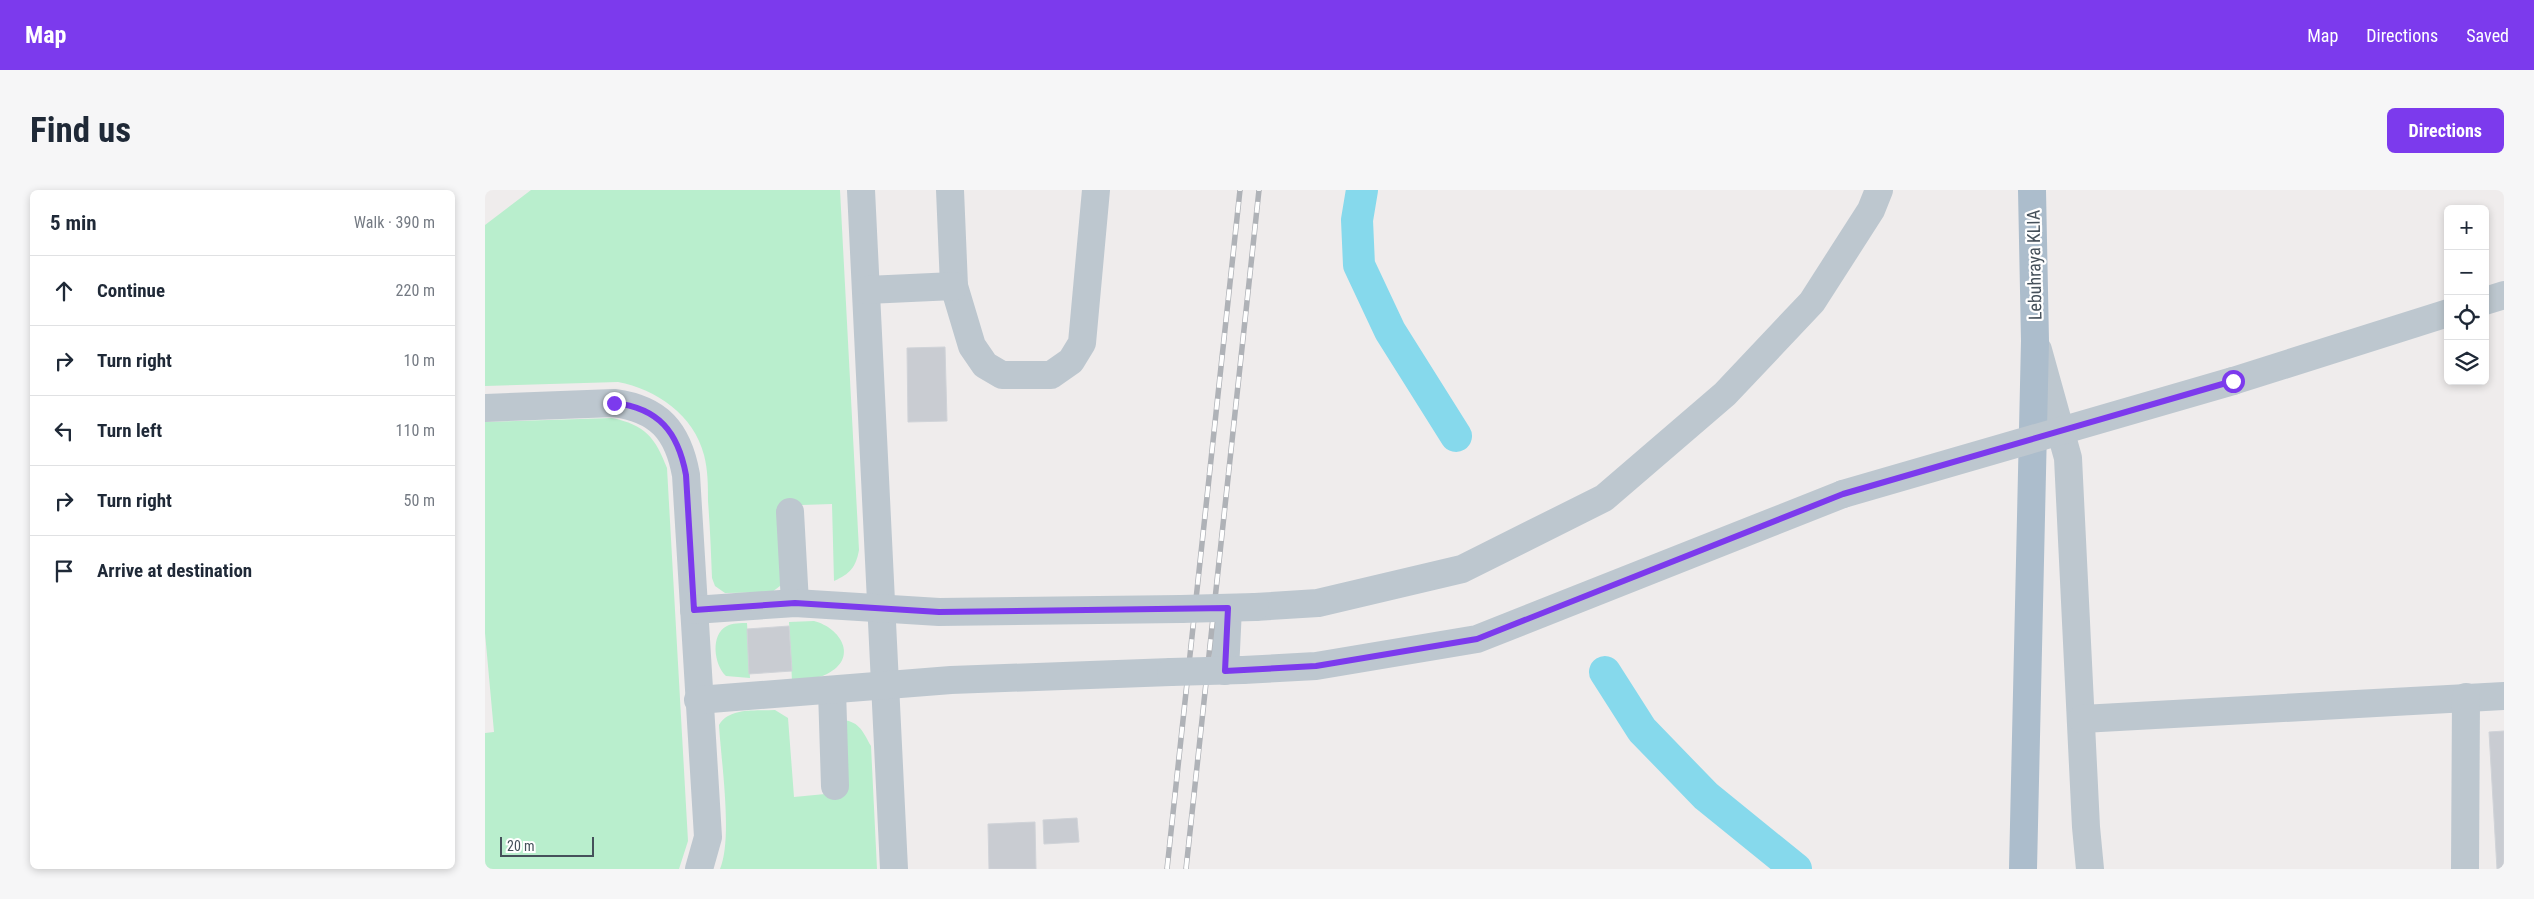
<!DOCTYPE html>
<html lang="en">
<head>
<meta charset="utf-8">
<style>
	body { margin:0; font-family:"Roboto Condensed",sans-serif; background:#f6f6f7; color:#1f2937 }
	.controls { position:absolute; right:15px; top:15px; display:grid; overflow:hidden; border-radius:8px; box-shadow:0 2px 8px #0003 }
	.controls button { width:45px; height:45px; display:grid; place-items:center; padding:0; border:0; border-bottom:1px solid #e0e1e3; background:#fff; color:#1f2937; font:25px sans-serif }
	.scale { position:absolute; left:15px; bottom:12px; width:94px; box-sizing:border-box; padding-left:5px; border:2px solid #45505a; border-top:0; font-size:14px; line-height:18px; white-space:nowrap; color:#45505a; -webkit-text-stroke:4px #fff; paint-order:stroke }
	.stop { position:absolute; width:15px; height:15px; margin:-11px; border:4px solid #7c3aed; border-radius:50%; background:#fff }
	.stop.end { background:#7c3aed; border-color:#fff; box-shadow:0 1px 5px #0008 }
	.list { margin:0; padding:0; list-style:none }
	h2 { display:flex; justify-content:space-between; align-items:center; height:65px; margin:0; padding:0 20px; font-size:21px }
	h2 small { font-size:16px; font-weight:400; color:#747a83 }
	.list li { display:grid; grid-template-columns:32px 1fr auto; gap:15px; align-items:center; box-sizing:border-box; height:70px; padding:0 20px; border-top:1px solid #e0e1e3 }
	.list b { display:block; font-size:19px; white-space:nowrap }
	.list em { font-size:16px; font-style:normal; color:#747a83 }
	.icon { flex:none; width:28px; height:28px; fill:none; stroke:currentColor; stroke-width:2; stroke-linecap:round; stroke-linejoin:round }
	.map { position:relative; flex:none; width:2019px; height:679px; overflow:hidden; border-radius:8px }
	header { display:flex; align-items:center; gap:30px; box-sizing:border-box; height:70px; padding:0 25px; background:#7c3aed; color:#fff }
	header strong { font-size:24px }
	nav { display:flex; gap:28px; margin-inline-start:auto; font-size:18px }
	.intro { display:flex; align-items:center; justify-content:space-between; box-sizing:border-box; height:120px; padding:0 30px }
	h1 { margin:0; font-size:35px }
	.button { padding:12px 22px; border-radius:8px; background:#7c3aed; color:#fff; font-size:18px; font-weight:700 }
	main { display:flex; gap:30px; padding:0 30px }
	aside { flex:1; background:#fff; border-radius:8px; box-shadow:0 2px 8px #0003 }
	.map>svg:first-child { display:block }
	.green { fill:#b9eecd }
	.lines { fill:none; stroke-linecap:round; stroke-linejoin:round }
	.canal { stroke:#86d9ec; stroke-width:32 }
	.building { fill:#c9ccd2; stroke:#d0d3d8 }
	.minor { stroke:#bdc7cf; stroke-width:28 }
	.major { stroke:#acbdcc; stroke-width:28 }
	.rail-casing { stroke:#afb2b7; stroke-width:5.5 }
	.rail { stroke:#fff; stroke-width:4; stroke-dasharray:11; stroke-linecap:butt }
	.minor-bridge { stroke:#bdc7cf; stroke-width:28 }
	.route { stroke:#7c3aed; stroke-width:6 }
	.labels { text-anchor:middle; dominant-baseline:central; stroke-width:4.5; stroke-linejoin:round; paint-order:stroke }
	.street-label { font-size:18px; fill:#45505a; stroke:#fff }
</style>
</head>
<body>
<header>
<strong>Map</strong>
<nav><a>Map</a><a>Directions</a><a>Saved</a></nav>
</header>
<div class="intro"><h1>Find us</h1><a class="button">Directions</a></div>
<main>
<aside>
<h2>5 min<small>Walk · 390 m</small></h2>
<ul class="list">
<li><svg class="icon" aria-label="ahead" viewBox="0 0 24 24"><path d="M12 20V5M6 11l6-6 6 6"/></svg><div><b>Continue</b></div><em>220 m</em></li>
<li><svg class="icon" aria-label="right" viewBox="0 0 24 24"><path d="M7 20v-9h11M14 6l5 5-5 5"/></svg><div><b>Turn right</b></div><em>10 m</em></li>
<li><svg class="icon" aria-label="left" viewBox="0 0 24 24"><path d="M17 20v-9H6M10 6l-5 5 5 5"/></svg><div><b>Turn left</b></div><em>110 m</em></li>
<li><svg class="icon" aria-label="right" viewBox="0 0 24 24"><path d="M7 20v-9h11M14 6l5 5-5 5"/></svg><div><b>Turn right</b></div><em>50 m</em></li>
<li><svg class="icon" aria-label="arrive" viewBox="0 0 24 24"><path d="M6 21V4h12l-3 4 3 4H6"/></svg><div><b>Arrive at destination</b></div></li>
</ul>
</aside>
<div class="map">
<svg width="2019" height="679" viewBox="0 0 2019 679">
	<rect width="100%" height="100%" fill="#efecec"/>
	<g class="green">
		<path d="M46,0H355L374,360C371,377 365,384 349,391L347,314L317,315L299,393L287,402L240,403L230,396L227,388C226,362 225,337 223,311C223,296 223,280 219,265C209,225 171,199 133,192L0,196V35Z"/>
		<path d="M127,228C160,235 170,247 182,278L203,651L194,679H0V543L9,542L0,443V232Z"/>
		<path d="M329,431C356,438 374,468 342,484C332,489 319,489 307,491L304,432Z"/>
		<path d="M262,433L265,488L241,486C229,475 225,444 242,436C247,433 256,433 262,433Z"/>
		<path d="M290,520L303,528L309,607L361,602L358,530C375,532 378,542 386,556L392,679H235C248,648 236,571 234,535C244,517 272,521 290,520Z"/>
	</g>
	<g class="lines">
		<g class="canal">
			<polyline points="877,0 872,30 874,75 905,141 971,246"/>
			<polyline points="1120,482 1157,540 1221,606 1311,679"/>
		</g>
	</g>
	<g class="building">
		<polygon points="460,157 462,231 423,232 422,158"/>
		<polygon points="304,436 307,481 264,484 262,439"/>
		<polygon points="2019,541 2019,679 2012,679 2004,542"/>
		<polygon points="592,628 594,652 559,654 558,630"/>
		<polygon points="550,632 551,679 504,679 503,634"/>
	</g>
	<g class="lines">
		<g class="minor">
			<polyline points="376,0 409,679"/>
			<polyline points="465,0 469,96 487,156 500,175 517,185 566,185 586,171 597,153 611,0"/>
			<polyline points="382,100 469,96"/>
			<polyline points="2000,111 2019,105"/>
			<polyline points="1553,160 1583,268 1601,637 1605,679"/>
			<polyline points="1748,191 1963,123"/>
			<path d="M0,218L129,213C174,219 193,241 201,285L223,647L214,679"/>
			<polyline points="305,322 310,413"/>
			<polyline points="770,417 833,413 977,379 1119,308 1240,204 1327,112 1386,20 1394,0"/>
			<polyline points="209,420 310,413 454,422 696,419"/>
			<polyline points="758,480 831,476 992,449 1358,304"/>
			<polyline points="740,481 743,418"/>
			<polyline points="347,500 350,596"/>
			<polyline points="213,510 466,490 686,482"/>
			<polyline points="1597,529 2019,506"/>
			<polyline points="1980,679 1981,507"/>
		</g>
		<polyline class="major" points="1538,679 1550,151 1547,0"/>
		<defs>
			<g id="rail">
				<polyline points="682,679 755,0"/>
				<polyline points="701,679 774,0"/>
			</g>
		</defs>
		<use href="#rail" class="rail-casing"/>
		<use href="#rail" class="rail"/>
		<g class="minor-bridge">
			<polyline points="1358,304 1748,191"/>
			<polyline points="696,419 770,417"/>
			<polyline points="686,482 758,480"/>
		</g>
	</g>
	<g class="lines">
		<path class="route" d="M129,213C174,218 193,242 201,285L209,420L310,413L454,422L743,418L740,481L831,476L992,449L1358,304L1748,191"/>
	</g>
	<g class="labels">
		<g class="street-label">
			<text transform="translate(1549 75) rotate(-91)">Lebuhraya KLIA</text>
		</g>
	</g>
</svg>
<div class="controls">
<button>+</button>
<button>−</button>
<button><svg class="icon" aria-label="locate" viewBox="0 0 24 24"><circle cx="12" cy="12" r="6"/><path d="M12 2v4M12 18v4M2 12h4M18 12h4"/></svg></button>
<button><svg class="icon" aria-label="layers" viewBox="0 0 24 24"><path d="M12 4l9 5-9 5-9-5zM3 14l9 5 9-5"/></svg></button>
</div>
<div class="scale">20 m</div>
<div class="stop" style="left:1748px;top:191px"></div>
<div class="stop end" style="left:129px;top:213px"></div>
</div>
</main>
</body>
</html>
